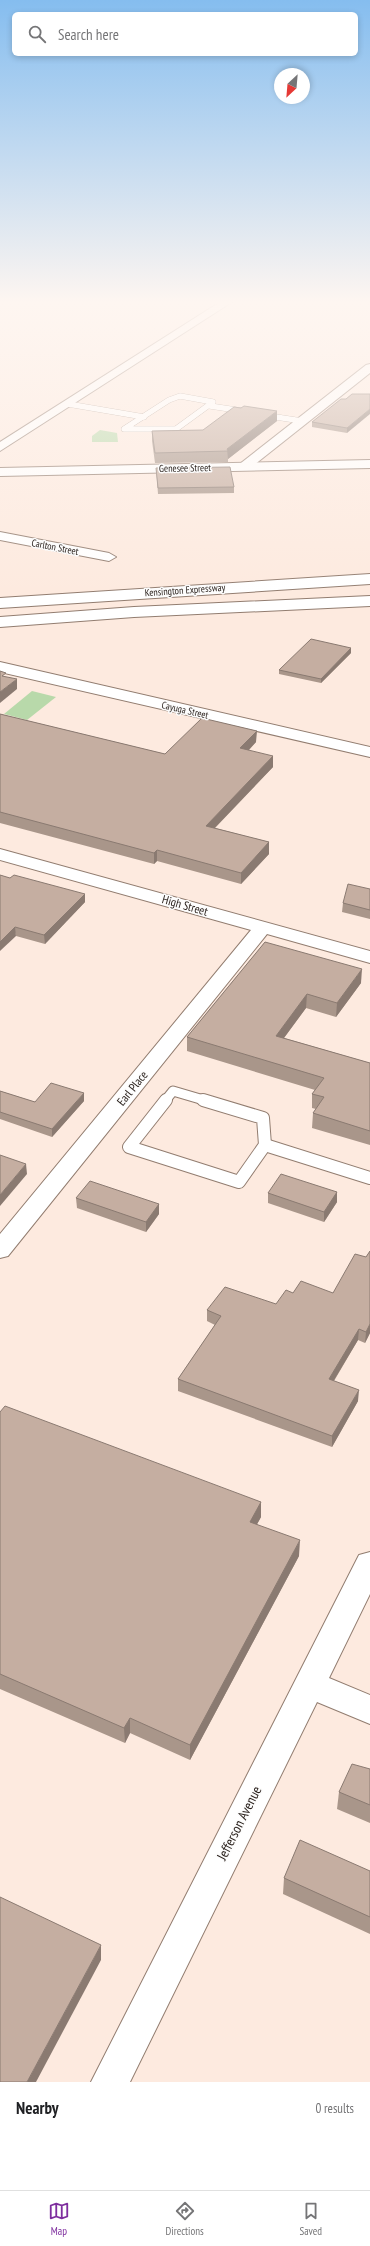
<!DOCTYPE html>
<html lang="en">
<head>
<meta charset="utf-8">
<style>
	body { margin:0; font-family:"PT Sans Narrow",sans-serif; background:#f6f6f6; color:#202124 }
	.compass { position:absolute; left:274px; top:68px; width:36px; height:36px; border-radius:50%; background:#fff; box-shadow:0 2px 6px #0003; rotate:206deg }
	.list { margin:0; padding:0; list-style:none }
	h2 { display:flex; justify-content:space-between; align-items:center; height:52px; margin:0; padding:0 16px; font-size:17px }
	h2 small { font-size:13px; font-weight:400; color:#757577 }
	.icon { flex:none; width:22px; height:22px; fill:none; stroke:currentColor; stroke-width:2; stroke-linecap:round; stroke-linejoin:round }
	.map { position:relative; flex:none; width:370px; height:2082px; overflow:hidden }
	.search { position:absolute; background:#fff; box-shadow:0 2px 6px #0003; left:12px; right:12px; top:12px; height:44px; display:flex; align-items:center; gap:10px; box-sizing:border-box; padding:0 14px; border-radius:6px; color:#757577; font-size:15px }
	.sheet { height:108px; background:#fff }
	nav { display:flex; justify-content:space-around; align-items:center; box-sizing:border-box; height:56px; border-top:1px solid #e0e0e0; background:#fff; font-size:11px; color:#757577 }
	nav a { display:grid; justify-items:center; gap:2px }
	nav .on { color:#7e2e9e }
	.map>svg:first-child { display:block }
	.green { fill:#b8d9aa }
	.lines { fill:none; stroke-linecap:round; stroke-linejoin:round }
	.lane-far2-casing { stroke:#927d70; stroke-width:6 }
	.lane-far1-casing { stroke:#927d70; stroke-width:11 }
	.lane-casing { stroke:#927d70; stroke-width:14 }
	.street-casing { stroke:#927d70; stroke-width:2 }
	.secondary-casing { stroke:#927d70; stroke-width:2 }
	.highway-casing { stroke:#927d70; stroke-width:2 }
	.lane-far2 { stroke:#fff; stroke-width:5.5 }
	.lane-far1 { stroke:#fff; stroke-width:9 }
	.lane { stroke:#fff; stroke-width:12 }
	.street { fill:#fff; fill-rule:evenodd }
	.secondary { fill:#fff; fill-rule:evenodd }
	.highway { fill:#fff; fill-rule:evenodd }
	.wall { fill:#a9968a }
	.shaded-wall { fill:#8a7a71 }
	.building { fill:#c5aea1; stroke:#8a7a71 }
	.labels { text-anchor:middle; dominant-baseline:central; stroke-width:3; stroke-linejoin:round; paint-order:stroke }
	.far-street-label { font-size:10px; fill:#261d18; stroke:#fcfcfc }
	.street-label { font-size:12px; fill:#261d18; stroke:#fcfcfc }
	.near-street-label { font-size:14px; fill:#261d18; stroke:#fcfcfc }
</style>
</head>
<body>
<div class="map">
<svg width="370" height="2082" viewBox="0 0 370 2082">
	<rect width="100%" height="100%" fill="#fdeadf"/>
	<g class="green">
		<polygon points="100,430 117,433 118,442 92,442 92,436"/>
		<polygon points="32,691 56,697 27,720 4,714"/>
	</g>
	<g class="lines">
		<defs>
			<g id="lane-far2">
				<polygon points="180,396 213,402 176,429 124,429 169,400"/>
				<polyline points="68,404 144,417"/>
				<polyline points="210,406 243,411"/>
				<polyline points="263,415 302,421"/>
			</g>
			<polyline id="lane-far1" points="165,1101 173,1091 207,1101"/>
			<g id="lane">
				<polyline points="166,1100 129,1147 239,1182 265,1145 263,1118 203,1100"/>
				<polyline points="265,1145 370,1178"/>
			</g>
			<g id="street">
				<polygon points="220,302 232,302 0,451 0,442"/>
				<polygon points="370,364 370,373 249,469 241,469 239,466 241,463 366,365"/>
				<polygon points="0,532 109,553 116,557 109,561 0,540"/>
				<polygon points="0,662 370,747 370,757 0,672"/>
				<polygon points="0,849 370,951 370,963 267,934 8,1256 0,1258 0,1234 251,930 0,860"/>
			</g>
			<g id="secondary">
				<polygon points="370,460 370,468 0,476 0,468"/>
				<polygon points="370,1552 370,1594 329,1678 370,1695 370,1724 317,1702 130,2082 91,2082 359,1555"/>
			</g>
			<g id="highway">
				<polygon points="370,574 370,584 0,608 0,598"/>
				<polygon points="370,596 370,606 134,617 0,627 0,617 134,607"/>
			</g>
		</defs>
		<use href="#lane-far2" class="lane-far2-casing"/>
		<use href="#lane-far1" class="lane-far1-casing"/>
		<use href="#lane" class="lane-casing"/>
		<use href="#street" class="street-casing"/>
		<use href="#secondary" class="secondary-casing"/>
		<use href="#highway" class="highway-casing"/>
		<use href="#lane-far2" class="lane-far2"/>
		<use href="#lane-far1" class="lane-far1"/>
		<use href="#lane" class="lane"/>
		<use href="#street" class="street"/>
		<use href="#secondary" class="secondary"/>
		<use href="#highway" class="highway"/>
	</g>
	<g class="wall">
		<polygon points="352,394 347,433 312,427 312,422 346,399"/>
		<polygon points="277,421 228,459 228,462 155,463 152,441 152,431 203,430"/>
		<polygon points="156,468 234,487 234,493 158,494"/>
		<polygon points="351,653 321,683 279,674 279,670"/>
		<polygon points="0,714 165,754 256,742 249,750 273,767 215,828 269,842 269,854 241,884 157,861 154,864 0,823"/>
		<polygon points="0,875 85,902 45,944 16,936"/>
		<polygon points="370,889 370,919 342,912 343,903"/>
		<polygon points="265,942 361,983 336,1017 306,1008 284,1038 370,1063 370,1145 312,1128 313,1113 316,1109 312,1108 312,1094 315,1090 187,1051 187,1037"/>
		<polygon points="0,1091 35,1102 84,1101 52,1137 0,1119"/>
		<polygon points="337,1192 337,1202 324,1222 268,1203 268,1193"/>
		<polygon points="76,1198 159,1204 159,1214 146,1232 77,1208"/>
		<polygon points="370,1251 370,1333 365,1343 358,1340 334,1381 358,1401 332,1447 178,1391 178,1379 215,1325 207,1321 207,1310 276,1304 293,1293 333,1293 366,1257"/>
		<polygon points="0,1412 261,1502 261,1517 257,1524 299,1556 190,1760 130,1733 125,1743 0,1689"/>
		<polygon points="370,1769 370,1823 337,1809 339,1792"/>
		<polygon points="370,1871 370,1934 283,1894 284,1878"/>
	</g>
	<g class="shaded-wall">
		<polygon points="370,409 370,414 347,433 347,428"/>
		<polygon points="277,411 277,421 228,459 227,449"/>
		<polygon points="351,648 351,653 321,683 321,679"/>
		<polygon points="17,679 17,689 0,703 0,692"/>
		<polygon points="257,731 256,742 240,759 240,748"/>
		<polygon points="273,756 273,767 206,837 206,826"/>
		<polygon points="269,842 269,854 241,884 241,873"/>
		<polygon points="157,850 157,861 154,864 154,853"/>
		<polygon points="85,894 85,902 45,944 44,935"/>
		<polygon points="15,927 16,936 0,951 0,942"/>
		<polygon points="362,969 361,983 336,1017 337,1003"/>
		<polygon points="307,994 306,1008 275,1050 276,1036"/>
		<polygon points="84,1093 84,1101 52,1137 52,1129"/>
		<polygon points="26,1164 27,1174 0,1206 0,1195"/>
		<polygon points="337,1192 337,1202 324,1222 324,1212"/>
		<polygon points="159,1204 159,1214 146,1232 146,1222"/>
		<polygon points="370,1324 370,1333 365,1343 366,1332"/>
		<polygon points="359,1329 358,1340 328,1390 329,1379"/>
		<polygon points="359,1390 358,1401 332,1447 332,1436"/>
		<polygon points="261,1502 261,1517 250,1537 250,1522"/>
		<polygon points="300,1540 299,1556 190,1760 190,1745"/>
		<polygon points="130,1718 130,1733 125,1743 124,1728"/>
		<polygon points="101,1945 101,1960 36,2082 27,2082"/>
	</g>
	<g class="building">
		<polygon points="352,394 370,394 370,409 347,428 312,422 341,399 346,399"/>
		<polygon points="244,406 277,411 227,449 228,451 155,453 152,431 203,430 234,407 241,408"/>
		<polygon points="230,467 234,487 158,488 156,468"/>
		<polygon points="311,639 351,648 321,679 279,670"/>
		<polygon points="0,671 6,673 2,676 17,679 0,692"/>
		<polygon points="0,714 165,754 202,718 257,731 240,748 273,756 206,826 269,842 241,873 157,850 154,853 0,812"/>
		<polygon points="0,875 10,878 14,875 85,894 44,935 15,927 0,942"/>
		<polygon points="348,884 370,889 370,910 343,903"/>
		<polygon points="265,942 362,969 337,1003 307,994 276,1036 370,1063 370,1131 313,1113 324,1097 312,1094 324,1078 187,1037"/>
		<polygon points="51,1083 84,1093 52,1129 0,1112 0,1091 35,1102"/>
		<polygon points="0,1155 26,1164 0,1195"/>
		<polygon points="281,1174 337,1192 324,1212 268,1193"/>
		<polygon points="90,1181 159,1204 146,1222 76,1198"/>
		<polygon points="370,1251 370,1324 366,1332 359,1329 329,1379 359,1390 332,1436 178,1379 221,1316 207,1310 225,1287 276,1304 286,1290 293,1293 301,1281 333,1293 355,1254 366,1257"/>
		<polygon points="5,1406 261,1502 250,1522 300,1540 190,1745 130,1718 124,1728 0,1674 0,1412"/>
		<polygon points="352,1764 370,1769 370,1805 339,1792"/>
		<polygon points="300,1840 370,1871 370,1917 284,1878"/>
		<polygon points="0,1897 101,1945 27,2082 0,2082"/>
	</g>
	<linearGradient id="sky" x2="0" y2="1"><stop stop-color="#85bdef"/><stop offset="0.51" stop-color="#fef6f1"/><stop offset="1" stop-color="#fef6f1" stop-opacity="0"/></linearGradient>
	<rect width="370" height="593" fill="url(#sky)"/>
	<g class="labels">
		<g class="far-street-label">
			<text transform="translate(185 468) rotate(-1)">Genesee Street</text>
			<text transform="translate(55 547) rotate(11)">Carlton Street</text>
			<text transform="translate(185 590) rotate(-4)">Kensington Expressway</text>
			<text transform="translate(185 710) rotate(13)">Cayuga Street</text>
		</g>
		<g class="street-label">
			<text transform="translate(185 905) rotate(16)">High Street</text>
			<text transform="translate(132 1088) rotate(-51)">Earl Place</text>
		</g>
		<g class="near-street-label">
			<text transform="translate(239 1823) rotate(-63)">Jefferson Avenue</text>
		</g>
	</g>
</svg>
<svg class="compass" viewBox="-18 -18 36 36"><path d="M0-13l5 13h-10z" fill="#e53935"/><path d="M0 13l5-13h-10z" fill="#757577"/></svg>
<div class="search"><svg class="icon" aria-label="search" viewBox="0 0 24 24"><circle cx="10" cy="10" r="6"/><path d="M15 15l6 6"/></svg>Search here</div>
</div>
<section class="sheet">
<h2>Nearby<small>0 results</small></h2>
<ul class="list">
</ul>
</section>
<nav>
<a class="on"><svg class="icon" aria-label="map" viewBox="0 0 24 24"><path d="M3 6l6-2 6 2 6-2v14l-6 2-6-2-6 2zM9 4v14M15 6v14"/></svg>Map</a>
<a><svg class="icon" aria-label="directions" viewBox="0 0 24 24"><path d="M12 3l9 9-9 9-9-9zM9 14v-3h6M13 9l2 2-2 2"/></svg>Directions</a>
<a><svg class="icon" aria-label="saved" viewBox="0 0 24 24"><path d="M7 4h10v16l-5-4-5 4z"/></svg>Saved</a>
</nav>
</body>
</html>
